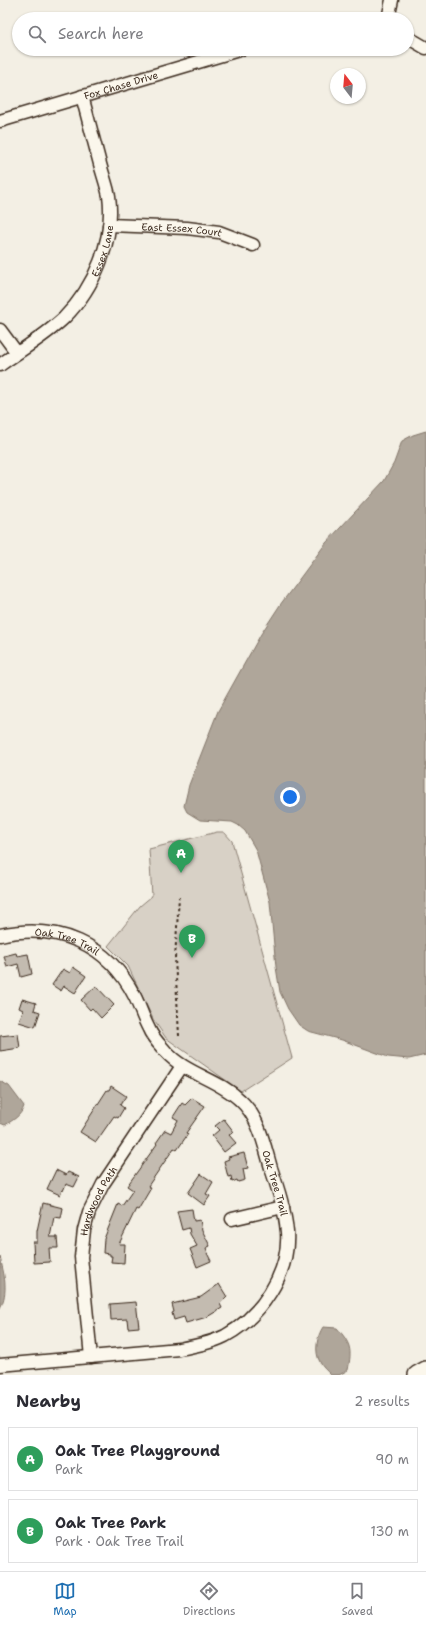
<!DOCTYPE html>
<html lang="en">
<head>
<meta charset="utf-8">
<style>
	body { margin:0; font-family:"Shantell Sans",sans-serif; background:#f7f7f7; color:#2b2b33 }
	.compass { position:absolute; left:330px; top:68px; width:36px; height:36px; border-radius:50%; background:#fff; box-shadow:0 1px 3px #0004; rotate:344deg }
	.you { position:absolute; left:290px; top:797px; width:14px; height:14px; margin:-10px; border:3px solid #fff; border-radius:50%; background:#1a73e8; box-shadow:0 0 0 6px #1a73e833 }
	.badge { display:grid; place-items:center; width:26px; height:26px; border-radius:50%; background:#1f6fb2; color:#fff; font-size:13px; font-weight:700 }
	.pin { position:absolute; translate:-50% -33px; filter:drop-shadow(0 1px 2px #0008) }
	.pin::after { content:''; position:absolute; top:21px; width:14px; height:12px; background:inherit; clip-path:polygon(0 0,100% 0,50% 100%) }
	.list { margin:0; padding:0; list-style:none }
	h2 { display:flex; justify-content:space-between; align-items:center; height:52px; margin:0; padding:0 16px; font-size:17px }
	h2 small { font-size:13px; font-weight:400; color:#7c7c81 }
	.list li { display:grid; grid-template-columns:26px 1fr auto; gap:12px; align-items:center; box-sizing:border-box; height:64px; margin:0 8px 8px; padding:0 8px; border:1px solid #e1e1e2; border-radius:0px }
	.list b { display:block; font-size:15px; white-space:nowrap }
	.list p { margin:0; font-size:13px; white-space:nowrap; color:#7c7c81 }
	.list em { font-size:13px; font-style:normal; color:#7c7c81 }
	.icon { flex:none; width:22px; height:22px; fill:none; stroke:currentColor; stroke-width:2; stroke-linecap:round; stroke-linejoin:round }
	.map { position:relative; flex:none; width:426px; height:1375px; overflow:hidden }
	.search { position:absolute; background:#fff; box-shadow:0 1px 3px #0004; left:12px; right:12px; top:12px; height:44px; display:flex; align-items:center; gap:10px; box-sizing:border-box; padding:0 14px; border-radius:22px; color:#7c7c81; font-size:15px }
	.sheet { height:196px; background:#fff }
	nav { display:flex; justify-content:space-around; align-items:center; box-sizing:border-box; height:56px; border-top:1px solid #e1e1e2; background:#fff; font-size:11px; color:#7c7c81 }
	nav a { display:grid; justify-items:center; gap:2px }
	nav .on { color:#1f6fb2 }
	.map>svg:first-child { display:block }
	.green { fill:#d8d1c6; stroke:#8a7e72 }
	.water { fill:#afa69a; stroke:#817468 }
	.building { fill:#c3bbb0; stroke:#3b2a1e }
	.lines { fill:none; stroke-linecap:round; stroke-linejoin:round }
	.minor-casing { stroke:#3b2a1e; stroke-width:15 }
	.secondary-casing { stroke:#3b2a1e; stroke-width:20 }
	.path { stroke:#3b2a1e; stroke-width:2; stroke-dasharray:3 3; stroke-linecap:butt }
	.minor { stroke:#fbf7ec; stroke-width:12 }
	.secondary { stroke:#fbf7ec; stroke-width:17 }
	.labels { text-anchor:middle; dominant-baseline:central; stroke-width:3; stroke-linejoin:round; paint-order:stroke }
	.street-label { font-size:10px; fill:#3b2a1e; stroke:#fbf7ec }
</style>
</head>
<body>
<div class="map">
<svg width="426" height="1375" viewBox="0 0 426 1375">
	<rect width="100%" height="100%" fill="#f3efe4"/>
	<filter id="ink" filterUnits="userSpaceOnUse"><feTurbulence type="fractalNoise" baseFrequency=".025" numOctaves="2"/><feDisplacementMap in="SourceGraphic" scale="8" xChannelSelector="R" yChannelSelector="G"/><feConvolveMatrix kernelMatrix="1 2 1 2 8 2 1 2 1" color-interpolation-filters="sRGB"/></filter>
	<g filter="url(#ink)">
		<polygon class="green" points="217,832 224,832 232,841 292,1058 241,1091 166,1038 153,1019 128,966 108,946 140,906 152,896 149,849"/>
		<g class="water">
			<polygon points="426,431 426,1055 409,1059 388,1057 342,1040 308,1031 299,1025 288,1009 280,992 276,967 270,902 256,850 245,831 238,825 232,822 200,820 187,812 184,806 189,785 218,711 261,634 280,605 326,543 384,481 394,463 402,441 413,435"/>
			<path d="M0,1081L9,1086L24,1106C21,1116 13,1120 5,1125L0,1123Z"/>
			<path d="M0,1257C4,1274 9,1292 0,1308Z"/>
			<path d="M323,1327L337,1328C351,1344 352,1349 348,1370L339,1375H331C327,1371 322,1367 320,1362C314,1352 317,1336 323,1327Z"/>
		</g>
		<g class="building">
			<polygon points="16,953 17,956 28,954 32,974 21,977 18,964 7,967 4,956"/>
			<polygon points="73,967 86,976 75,993 64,986 61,991 52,985 63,969 70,973"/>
			<polygon points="96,986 114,1005 101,1018 92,1008 90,1010 81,1000"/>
			<polygon points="22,999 36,1003 34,1010 40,1012 35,1027 19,1022 23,1010 19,1008"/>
			<polygon points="18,1034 20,1048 0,1051 0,1036"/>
			<polygon points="111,1086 126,1096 120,1105 124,1108 118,1118 114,1116 96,1142 80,1132 107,1090 109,1090"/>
			<polygon points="192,1098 205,1106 186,1133 188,1134 177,1150 174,1148 148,1186 151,1188 138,1210 136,1209 119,1244 125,1244 124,1263 111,1262 112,1256 110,1256 110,1254 103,1253 104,1239 118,1204 122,1206 133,1190 127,1186 157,1144 156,1143 165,1130 171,1133 178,1120 173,1117 182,1103 185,1105"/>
			<polygon points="224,1119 234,1132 229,1135 236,1143 224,1152 212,1136 219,1130 215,1126"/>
			<polygon points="244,1153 248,1168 243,1169 245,1180 238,1182 237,1180 232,1182 231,1176 228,1177 224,1161 229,1159 228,1157"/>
			<polygon points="56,1170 66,1175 68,1172 79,1177 74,1187 66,1184 63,1191 62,1190 60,1195 47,1189"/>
			<polygon points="201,1174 213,1182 206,1194 210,1196 204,1205 188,1193"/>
			<polygon points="43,1203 63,1208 61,1218 54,1217 50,1237 57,1237 58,1248 49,1248 50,1262 34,1263 33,1242 37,1242 37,1231"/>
			<polygon points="192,1209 194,1221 200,1220 202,1230 210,1246 206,1248 208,1253 207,1253 211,1261 197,1267 190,1249 197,1246 190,1234 189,1228 182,1230 177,1211"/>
			<polygon points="219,1284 227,1297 220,1304 222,1308 207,1317 186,1323 184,1317 174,1320 172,1313 174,1312 172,1304 201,1297"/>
			<polygon points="136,1302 139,1327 128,1328 127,1319 111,1320 110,1304"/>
		</g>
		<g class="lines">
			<defs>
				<g id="minor">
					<polyline points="388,19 392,0"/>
					<polyline points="407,37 426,48"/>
					<path id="s1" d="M0,121L242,49"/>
					<path id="s2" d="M109,225L187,228L219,232L253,245"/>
					<polyline points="0,330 17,353"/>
					<path id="s3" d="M0,365C21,350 45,336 64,318C94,288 115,240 109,196C107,186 103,175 100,164C94,141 88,119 82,96"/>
					<path id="s4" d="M0,935C58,923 108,943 135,997C140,1007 143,1018 149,1029C152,1037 160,1045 166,1052C186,1074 218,1079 240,1100C259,1117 264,1144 271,1168C278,1189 285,1210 287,1232C290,1274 260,1317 225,1336C211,1343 195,1346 179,1349L0,1365"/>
					<polyline points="232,1219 283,1207"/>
					<path id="s5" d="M91,1357L81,1257L84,1230L89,1212L103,1184L182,1066"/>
				</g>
				<polyline id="secondary" points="417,1375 426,1370"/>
			</defs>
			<use href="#minor" class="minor-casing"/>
			<use href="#secondary" class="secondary-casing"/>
			<polyline class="path" points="179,1036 175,958 179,897"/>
			<use href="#minor" class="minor"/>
			<use href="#secondary" class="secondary"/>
		</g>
	</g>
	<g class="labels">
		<g class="street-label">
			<text stroke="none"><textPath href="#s1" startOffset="126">Fox Chase Drive</textPath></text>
			<text stroke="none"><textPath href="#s2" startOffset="73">East Essex Court</textPath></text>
			<text stroke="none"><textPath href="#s3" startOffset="158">Essex Lane</textPath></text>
			<text stroke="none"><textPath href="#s4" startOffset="69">Oak Tree Trail</textPath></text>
			<text stroke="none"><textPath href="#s4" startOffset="405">Oak Tree Trail</textPath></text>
			<text stroke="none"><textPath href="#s5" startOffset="160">Hardwood Path</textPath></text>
		</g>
	</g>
</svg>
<svg class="compass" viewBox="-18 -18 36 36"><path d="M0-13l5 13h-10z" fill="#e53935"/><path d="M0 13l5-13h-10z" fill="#7c7c81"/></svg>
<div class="you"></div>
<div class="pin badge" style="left:181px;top:873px;background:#2e9e5b">A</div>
<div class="pin badge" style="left:192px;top:958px;background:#2e9e5b">B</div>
<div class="search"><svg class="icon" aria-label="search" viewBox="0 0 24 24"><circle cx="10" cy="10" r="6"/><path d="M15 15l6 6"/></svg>Search here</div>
</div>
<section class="sheet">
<h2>Nearby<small>2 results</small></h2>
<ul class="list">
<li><span class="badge" style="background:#2e9e5b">A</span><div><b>Oak Tree Playground</b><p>Park</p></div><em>90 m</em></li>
<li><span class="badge" style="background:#2e9e5b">B</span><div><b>Oak Tree Park</b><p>Park · Oak Tree Trail</p></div><em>130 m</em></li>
</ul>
</section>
<nav>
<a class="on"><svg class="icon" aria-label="map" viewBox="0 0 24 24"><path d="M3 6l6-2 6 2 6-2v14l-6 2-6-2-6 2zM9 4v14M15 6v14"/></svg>Map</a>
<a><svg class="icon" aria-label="directions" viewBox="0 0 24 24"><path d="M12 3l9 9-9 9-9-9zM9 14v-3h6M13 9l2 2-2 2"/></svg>Directions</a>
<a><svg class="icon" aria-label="saved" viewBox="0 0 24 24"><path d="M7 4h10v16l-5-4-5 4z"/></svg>Saved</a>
</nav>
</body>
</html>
